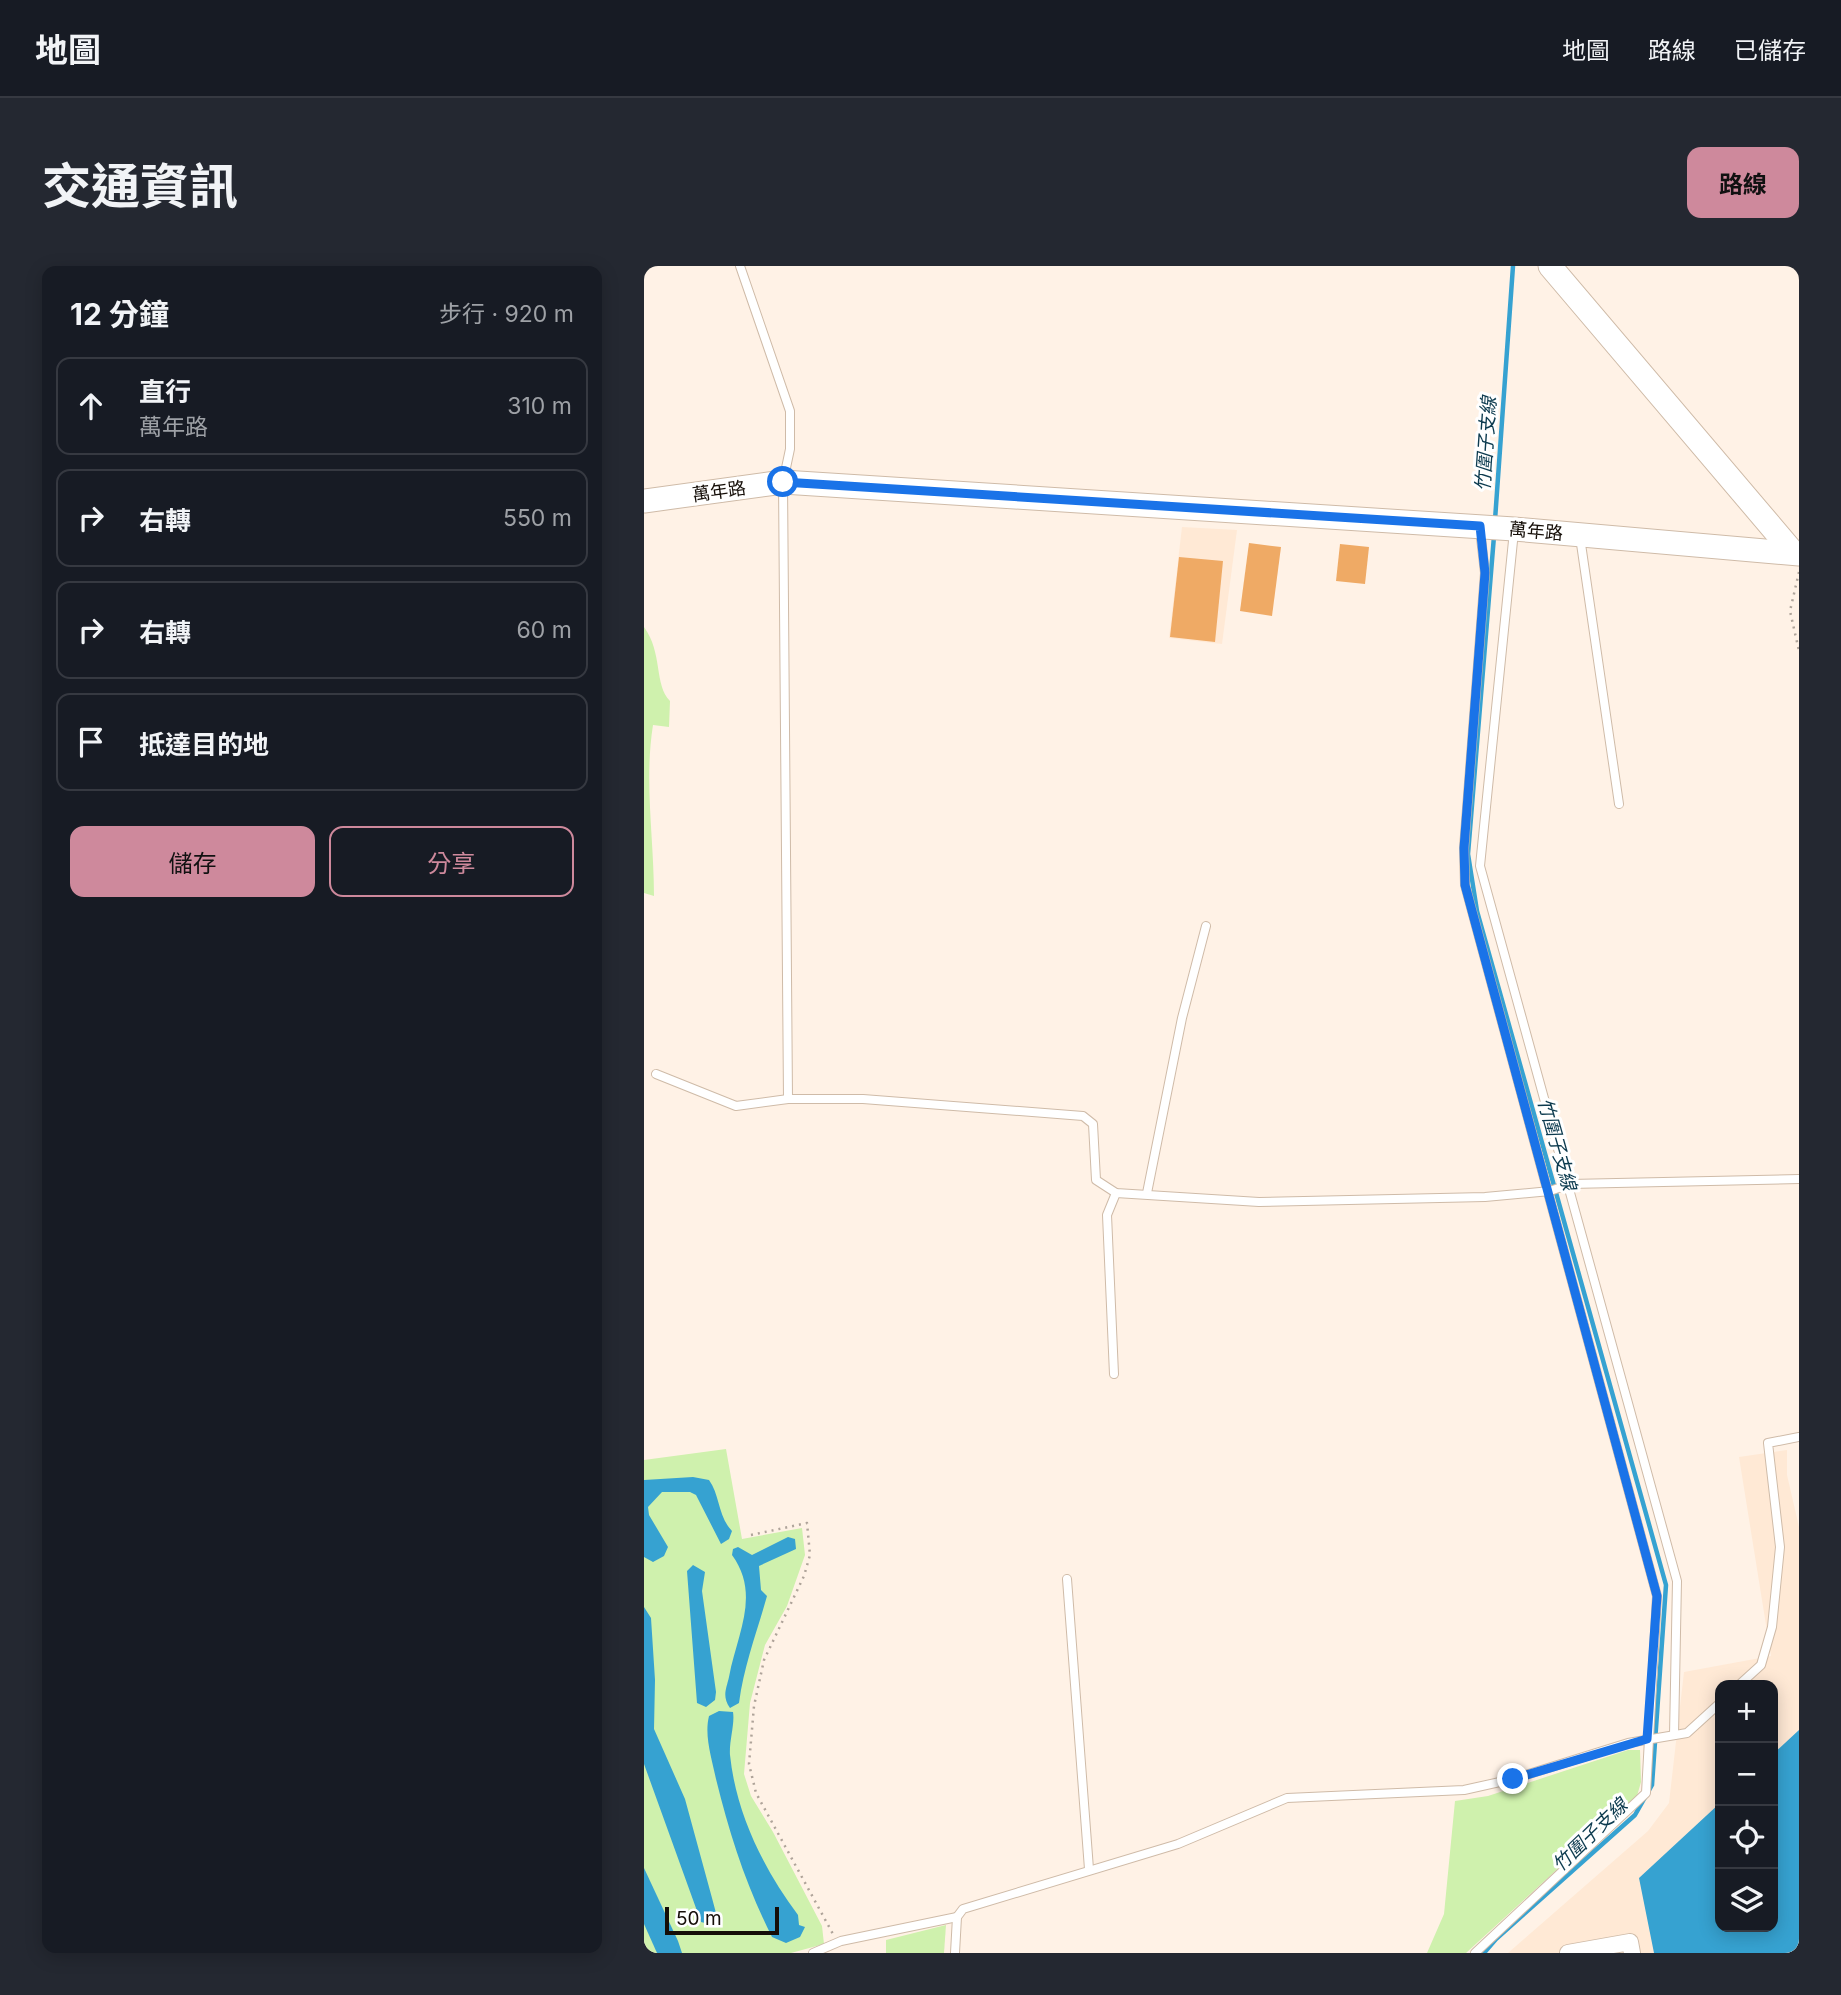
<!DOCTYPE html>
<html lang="zh-TW">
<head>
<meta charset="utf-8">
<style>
	body { margin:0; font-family:Inter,"Noto Sans TC",sans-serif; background:#242831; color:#f1f3f6 }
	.controls { position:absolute; right:21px; bottom:21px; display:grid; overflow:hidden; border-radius:14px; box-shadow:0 4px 18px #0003 }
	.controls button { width:63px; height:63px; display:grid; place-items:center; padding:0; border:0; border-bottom:2px solid #363941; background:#171b24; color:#f1f3f6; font:35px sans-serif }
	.scale { position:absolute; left:21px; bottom:18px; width:114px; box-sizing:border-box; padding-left:7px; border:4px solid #150e08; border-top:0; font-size:19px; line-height:24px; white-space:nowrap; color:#150e08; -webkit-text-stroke:5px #fff; paint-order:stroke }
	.stop { position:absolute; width:21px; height:21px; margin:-16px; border:5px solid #1a73e8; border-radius:50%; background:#fff }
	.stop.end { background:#1a73e8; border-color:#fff; box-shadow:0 2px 7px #0008 }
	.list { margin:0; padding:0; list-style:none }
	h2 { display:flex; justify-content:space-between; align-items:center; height:91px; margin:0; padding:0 28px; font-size:30px }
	h2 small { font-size:23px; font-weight:400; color:#9ea1a6 }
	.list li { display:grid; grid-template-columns:46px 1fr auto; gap:21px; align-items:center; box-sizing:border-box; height:98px; margin:0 14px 14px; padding:0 14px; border:2px solid #363941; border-radius:14px }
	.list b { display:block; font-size:26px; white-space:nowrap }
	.list p { margin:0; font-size:23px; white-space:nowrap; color:#9ea1a6 }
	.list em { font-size:23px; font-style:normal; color:#9ea1a6 }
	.actions { display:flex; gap:14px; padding:21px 28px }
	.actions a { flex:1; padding:16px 0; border:2px solid #ce899c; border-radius:14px; text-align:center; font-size:24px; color:#ce899c }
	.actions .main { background:#ce899c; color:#111 }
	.icon { flex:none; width:38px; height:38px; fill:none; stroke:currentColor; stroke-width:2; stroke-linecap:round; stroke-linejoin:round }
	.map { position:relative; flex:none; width:1155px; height:1687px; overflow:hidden; border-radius:14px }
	header { display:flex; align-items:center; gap:42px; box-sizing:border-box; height:98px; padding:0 35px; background:#171b24; border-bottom:2px solid #363941 }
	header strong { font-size:33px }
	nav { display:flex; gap:38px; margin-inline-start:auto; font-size:24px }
	.intro { display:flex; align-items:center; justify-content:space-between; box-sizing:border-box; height:168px; padding:0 42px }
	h1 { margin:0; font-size:49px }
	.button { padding:18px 32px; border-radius:14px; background:#ce899c; color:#111; font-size:24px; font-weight:700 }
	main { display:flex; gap:42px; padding:0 42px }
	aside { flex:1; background:#171b24; border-radius:14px; box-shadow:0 4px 18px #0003 }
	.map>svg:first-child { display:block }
	.built { fill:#ffe9d5; fill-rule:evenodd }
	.green { fill:#cff1ad }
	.water { fill:#36a2d1 }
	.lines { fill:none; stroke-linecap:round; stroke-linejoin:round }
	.stream { stroke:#36a2d1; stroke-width:4.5 }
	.building { fill:#efaa65 }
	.lane-casing { stroke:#cfbba8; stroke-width:10 }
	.street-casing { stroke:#cfbba8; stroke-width:18 }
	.secondary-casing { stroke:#cfbba8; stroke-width:25 }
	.path { stroke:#afa49a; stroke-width:2.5; stroke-dasharray:2 5; stroke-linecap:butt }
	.lane { stroke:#fff; stroke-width:8 }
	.street { stroke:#fff; stroke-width:16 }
	.secondary { stroke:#fff; stroke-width:23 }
	.route { stroke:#1a73e8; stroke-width:9 }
	.labels { text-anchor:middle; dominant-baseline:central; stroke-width:6; stroke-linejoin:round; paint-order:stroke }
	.street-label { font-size:18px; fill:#150e08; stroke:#fff }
	.water-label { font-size:19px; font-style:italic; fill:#0d3b4f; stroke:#fff }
</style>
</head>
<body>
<header>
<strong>地圖</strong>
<nav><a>地圖</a><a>路線</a><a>已儲存</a></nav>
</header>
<div class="intro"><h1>交通資訊</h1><a class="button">路線</a></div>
<main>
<aside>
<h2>12 分鐘<small>步行 · 920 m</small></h2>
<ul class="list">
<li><svg class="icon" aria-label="ahead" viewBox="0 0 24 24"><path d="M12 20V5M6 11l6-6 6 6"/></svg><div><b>直行</b><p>萬年路</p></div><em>310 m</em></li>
<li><svg class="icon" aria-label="right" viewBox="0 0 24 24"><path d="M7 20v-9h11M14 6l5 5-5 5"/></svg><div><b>右轉</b></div><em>550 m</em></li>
<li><svg class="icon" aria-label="right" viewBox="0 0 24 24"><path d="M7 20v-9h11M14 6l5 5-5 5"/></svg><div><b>右轉</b></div><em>60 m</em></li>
<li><svg class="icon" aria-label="arrive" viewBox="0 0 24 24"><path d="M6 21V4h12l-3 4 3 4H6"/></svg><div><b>抵達目的地</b></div></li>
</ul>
<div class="actions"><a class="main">儲存</a><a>分享</a></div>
</aside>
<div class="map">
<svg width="1155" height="1687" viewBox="0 0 1155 1687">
	<rect width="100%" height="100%" fill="#fff2e6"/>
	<g class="built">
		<polygon points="538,261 593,264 578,378 525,372"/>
		<path d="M1143,1184V1209L1155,1261V1687H864L1004,1565L1025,1537L1040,1406L1127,1390L1095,1191ZM1076,1419H1129V1661H1076Z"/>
	</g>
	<g class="green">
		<path d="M0,361C19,387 10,419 26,435L25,461L9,459C0,516 10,572 10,630L0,627Z"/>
		<polygon points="82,1183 98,1273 158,1262 161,1289 143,1340 121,1379 106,1437 100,1508 107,1530 129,1566 178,1660 180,1678 147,1687 0,1687 0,1194"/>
		<polygon points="984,1484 996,1484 997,1516 993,1530 822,1687 783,1687 800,1648 811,1535 844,1530"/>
		<polygon points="302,1659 300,1687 242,1687 242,1674"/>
	</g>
	<g class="water">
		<path d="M49,1211L65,1214C76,1229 74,1251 88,1265L85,1273L77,1278L52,1229L46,1226H18L4,1241L5,1249L24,1281L20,1290L9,1296L0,1291V1214Z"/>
		<path d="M144,1271L151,1273L152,1283L115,1300L117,1324L123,1330C113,1366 100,1399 95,1437L86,1442C78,1430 82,1424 85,1411C93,1368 117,1329 88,1289L89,1283L94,1281L108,1289Z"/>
		<polygon points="49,1299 61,1306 58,1325 72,1426 71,1434 62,1441 53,1437 43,1305"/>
		<polygon points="0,1341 7,1352 11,1414 10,1463 41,1533 68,1632 72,1647 61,1657 57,1656 0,1498"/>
		<path d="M75,1445L89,1446C91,1458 85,1475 86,1489C92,1547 119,1602 154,1649L155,1659L161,1661L156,1671L142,1677L128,1671C102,1619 86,1570 72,1513C68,1493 60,1470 65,1450Z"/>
		<polygon points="1155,1464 1155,1687 1010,1687 995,1612 1076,1537 1076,1661 1129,1661 1129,1488"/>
		<polygon points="0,1602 34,1675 38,1687 13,1687 0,1658"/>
	</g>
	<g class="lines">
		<g class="stream">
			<polyline points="851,254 869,0"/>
			<polyline points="840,1687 852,1673 991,1549 1008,1519 1022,1319 833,645 824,588 850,270"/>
		</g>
	</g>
	<g class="building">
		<polygon points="605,277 637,281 628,350 596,345"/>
		<polygon points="696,278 725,281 721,318 692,315"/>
		<polygon points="535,291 579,295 571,376 526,371"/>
	</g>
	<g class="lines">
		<defs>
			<g id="lane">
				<polyline points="96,0 146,145 146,183 139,216 144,833"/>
				<polyline points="870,265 836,600 1033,1315 1030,1469"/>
				<polyline points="936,271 975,538"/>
				<polyline points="12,808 92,840 144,833 219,833 439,850 449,858 452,914 472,927 615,936 841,931 906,925 926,918 1155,913"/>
				<polyline points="503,927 538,752 562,660"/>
				<polyline points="470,1108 463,949 472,927"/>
				<polyline points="423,1313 445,1603"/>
				<polyline points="1095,1419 1117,1399 1128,1361 1136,1281 1124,1177 1155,1171"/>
				<polyline points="169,1687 197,1675 313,1651"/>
				<polyline points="311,1687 313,1651 319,1643 534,1578 643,1532 820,1524 869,1513 984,1477 1043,1467 1076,1437"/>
				<polyline points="831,1687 1002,1527 1013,1330 821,619 820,582 841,307 836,263"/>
			</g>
			<polyline id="street" points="924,1687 986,1676 988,1687"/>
			<g id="secondary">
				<polyline points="906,0 1148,285"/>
				<polyline points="0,235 139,216 870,263 1155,288"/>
			</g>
		</defs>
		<use href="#lane" class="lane-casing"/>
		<use href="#street" class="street-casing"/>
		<use href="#secondary" class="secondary-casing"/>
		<g class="path">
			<polyline points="1155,306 1146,345 1155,385"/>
			<polyline points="107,1269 163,1257 166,1289 160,1310 120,1394 110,1440 105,1498 112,1527 189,1668"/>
		</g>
		<use href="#lane" class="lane"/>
		<use href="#street" class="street"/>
		<use href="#secondary" class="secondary"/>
	</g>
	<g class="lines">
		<polyline class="route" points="139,216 836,260 841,307 820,582 821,619 1013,1330 1003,1473 869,1513"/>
	</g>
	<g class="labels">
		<g class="street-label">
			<text transform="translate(75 225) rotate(-8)">萬年路</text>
			<text transform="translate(892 265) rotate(5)">萬年路</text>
		</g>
		<g class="water-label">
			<text transform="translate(842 178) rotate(-86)">竹圍子支線</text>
			<text transform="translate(913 878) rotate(74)">竹圍子支線</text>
			<text transform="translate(946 1569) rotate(-44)">竹圍子支線</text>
		</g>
	</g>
</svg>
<div class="controls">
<button>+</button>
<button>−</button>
<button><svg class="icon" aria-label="locate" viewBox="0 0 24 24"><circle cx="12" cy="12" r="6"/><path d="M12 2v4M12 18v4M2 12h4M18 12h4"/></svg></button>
<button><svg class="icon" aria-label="layers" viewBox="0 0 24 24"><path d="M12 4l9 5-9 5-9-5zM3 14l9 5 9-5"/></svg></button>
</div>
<div class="scale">50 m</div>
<div class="stop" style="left:139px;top:216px"></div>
<div class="stop end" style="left:869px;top:1513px"></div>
</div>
</main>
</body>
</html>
